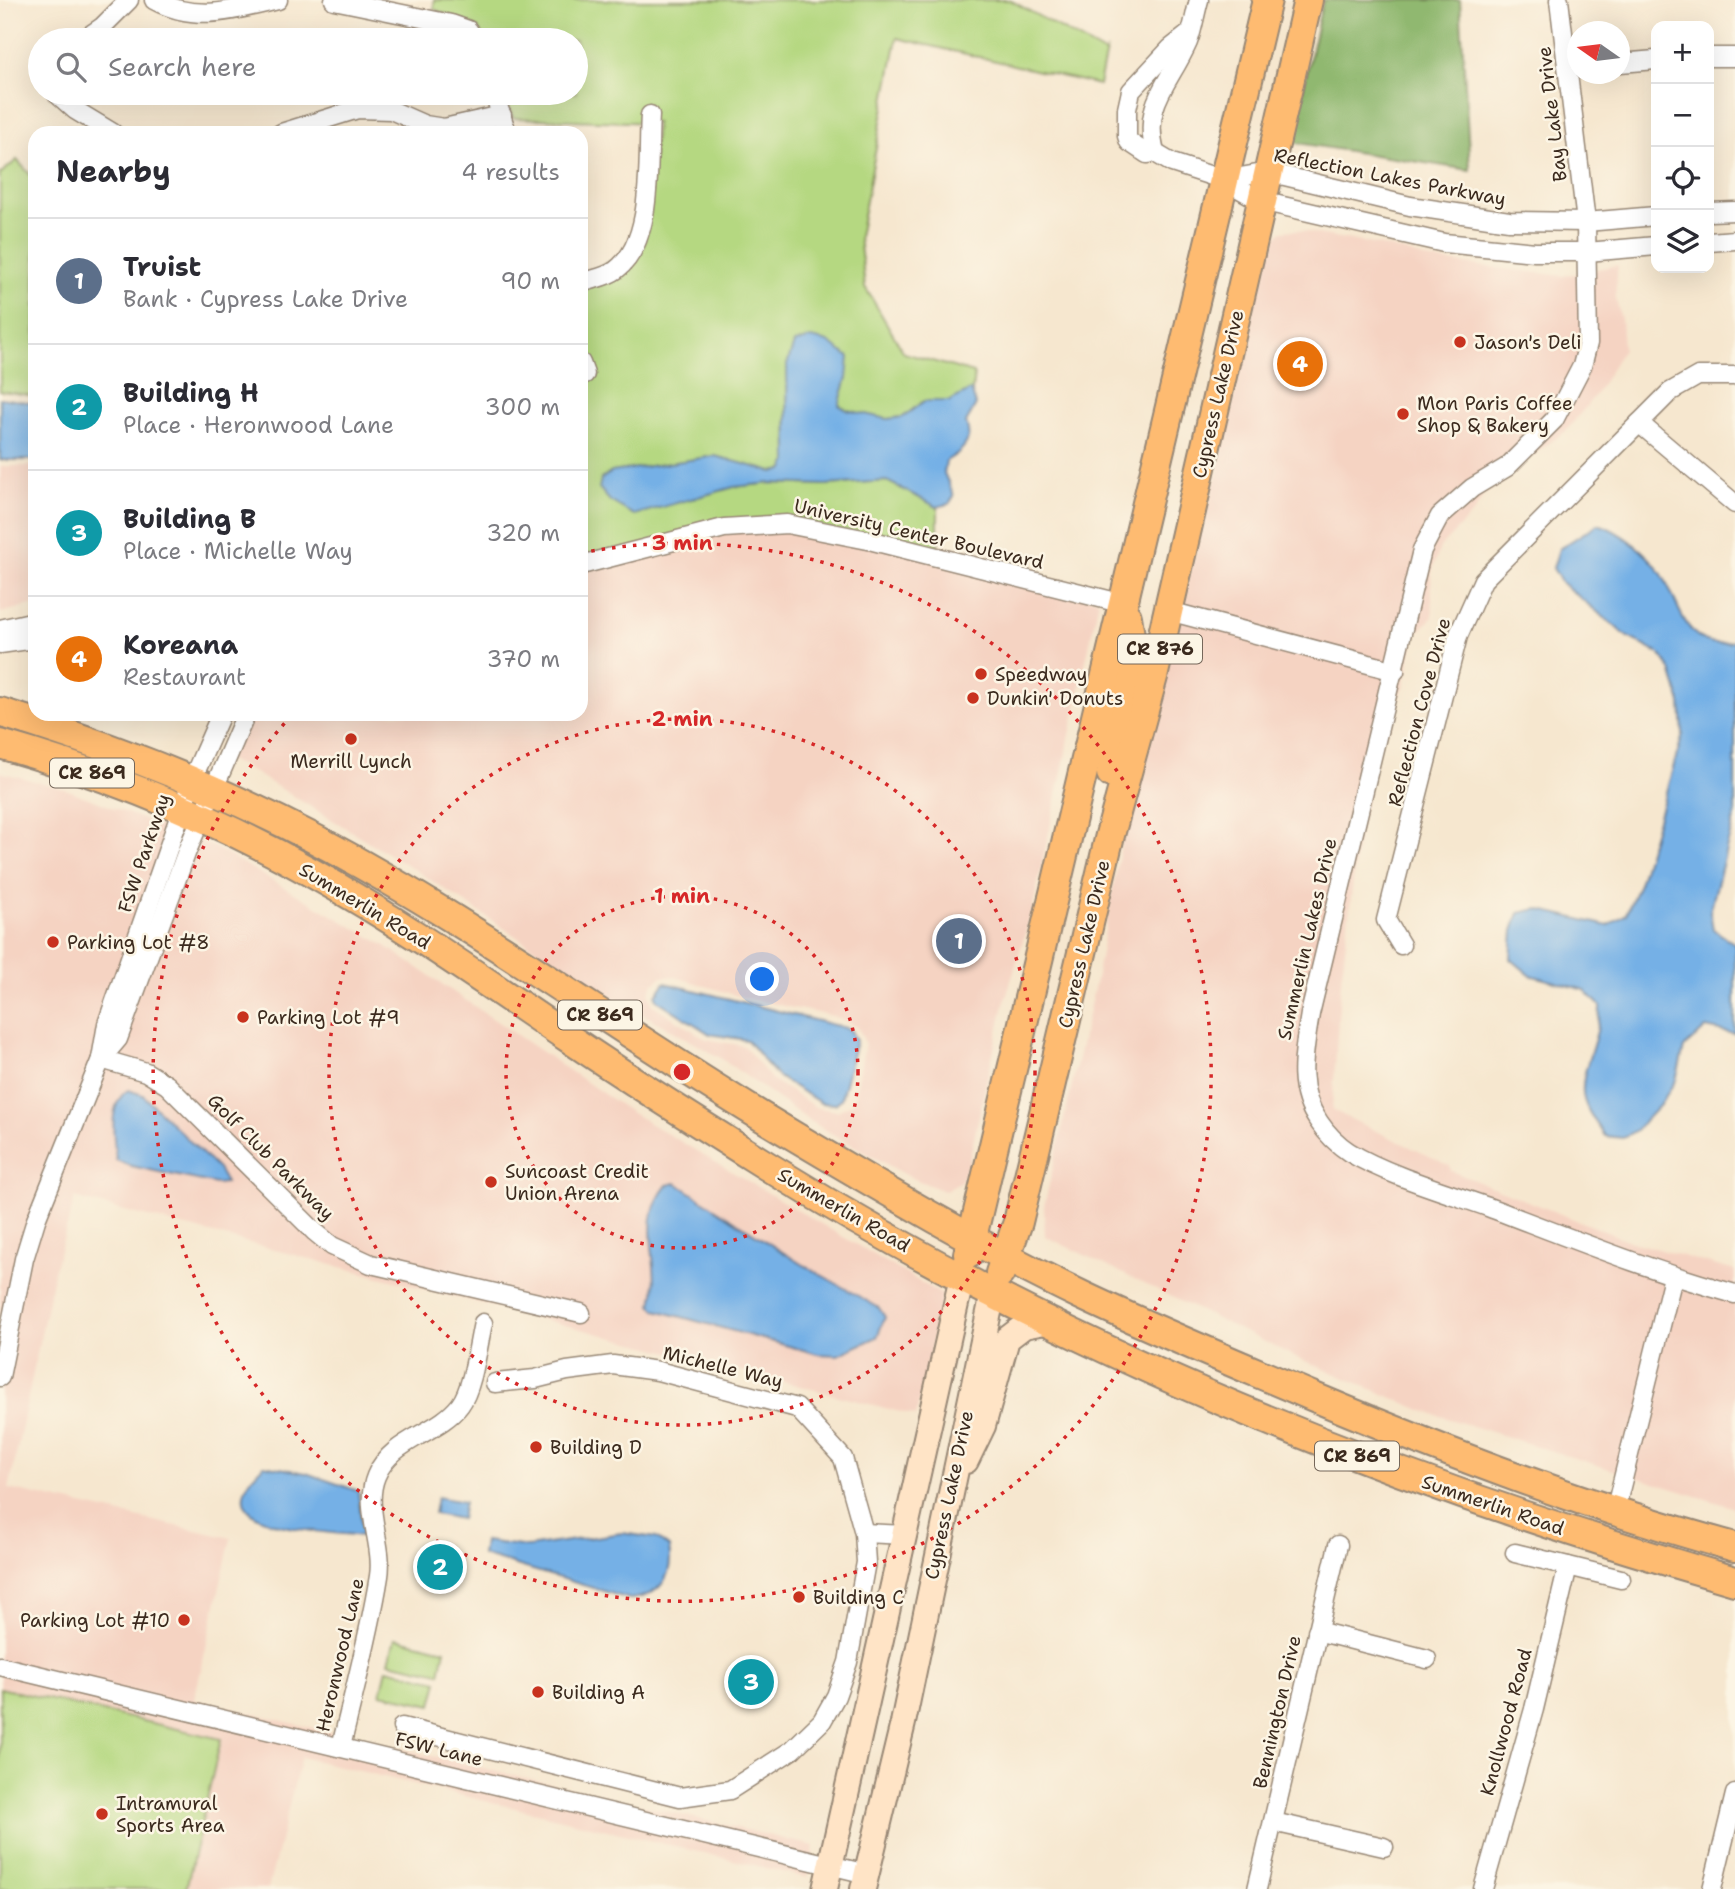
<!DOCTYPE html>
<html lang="en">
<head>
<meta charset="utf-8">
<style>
	body { margin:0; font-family:"Shantell Sans",sans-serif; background:#f2f2f3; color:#2b2b33 }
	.controls { position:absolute; right:21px; top:21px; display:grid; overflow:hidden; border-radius:14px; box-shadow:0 7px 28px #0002 }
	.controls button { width:63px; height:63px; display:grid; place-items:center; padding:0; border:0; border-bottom:2px solid #e1e1e2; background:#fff; color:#2b2b33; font:35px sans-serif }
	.compass { position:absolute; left:1567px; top:21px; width:63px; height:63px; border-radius:50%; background:#fff; box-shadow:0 7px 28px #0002; rotate:284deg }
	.you { position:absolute; left:763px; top:980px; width:24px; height:24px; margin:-18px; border:5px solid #fff; border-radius:50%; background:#1a73e8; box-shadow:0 0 0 10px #1a73e833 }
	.badge { display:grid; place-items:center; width:46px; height:46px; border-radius:50%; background:#c8321e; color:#fff; font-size:23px; font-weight:700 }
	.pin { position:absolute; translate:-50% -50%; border:4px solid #fff; box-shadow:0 2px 7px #0006 }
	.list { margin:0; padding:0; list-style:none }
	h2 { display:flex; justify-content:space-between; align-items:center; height:91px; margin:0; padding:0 28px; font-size:30px }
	h2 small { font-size:23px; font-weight:400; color:#7c7c81 }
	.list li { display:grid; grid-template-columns:46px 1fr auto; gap:21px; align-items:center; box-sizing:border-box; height:126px; padding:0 28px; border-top:2px solid #e1e1e2 }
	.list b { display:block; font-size:26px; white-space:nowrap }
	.list p { margin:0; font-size:23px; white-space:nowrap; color:#7c7c81 }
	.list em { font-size:23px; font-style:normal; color:#7c7c81 }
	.icon { flex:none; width:38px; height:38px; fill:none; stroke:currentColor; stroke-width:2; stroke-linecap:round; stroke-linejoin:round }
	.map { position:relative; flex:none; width:1735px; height:1889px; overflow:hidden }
	.search { position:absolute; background:#fff; box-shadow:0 7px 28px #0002; left:28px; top:28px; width:560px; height:77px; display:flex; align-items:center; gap:18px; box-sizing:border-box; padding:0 24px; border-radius:38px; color:#7c7c81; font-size:26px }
	.panel { position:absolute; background:#fff; box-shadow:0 7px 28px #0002; left:28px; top:126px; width:560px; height:595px; border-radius:21px }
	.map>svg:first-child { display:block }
	.built { fill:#f5d3c2; fill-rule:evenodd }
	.green { fill:#b5d881; stroke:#788150; stroke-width:2 }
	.forest { fill:#90b86f; stroke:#667146; stroke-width:2 }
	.water { fill:#74b0e6; stroke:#586d82; stroke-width:2 }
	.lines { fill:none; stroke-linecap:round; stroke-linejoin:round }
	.street-casing { stroke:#988876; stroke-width:21 }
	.secondary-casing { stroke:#988876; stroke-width:28 }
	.primary-casing { stroke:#988876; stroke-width:32 }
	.street { stroke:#fff; stroke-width:18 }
	.secondary { stroke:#ffe4c6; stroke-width:24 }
	.primary { stroke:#febb71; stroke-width:28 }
	.ring { fill:none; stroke:#d62828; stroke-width:3.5; stroke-dasharray:3.5 7 }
	.poi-dot { fill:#c8321e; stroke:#fcf5e5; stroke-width:2.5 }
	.labels { text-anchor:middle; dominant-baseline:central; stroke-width:5; stroke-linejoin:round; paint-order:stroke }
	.shield { fill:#fcf5e5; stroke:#75675a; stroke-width:2 }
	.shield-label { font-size:18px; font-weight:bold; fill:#3b2a1e }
	.street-label { font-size:19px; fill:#3b2a1e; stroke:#fcf5e5 }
	.poi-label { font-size:19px; fill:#3b2a1e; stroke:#fcf5e5; text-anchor:start }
	.centre { fill:#d62828; stroke:#fcf5e5; stroke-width:3.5 }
	.ring-label { font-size:21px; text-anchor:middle; font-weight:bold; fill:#d62828; stroke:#fcf5e5; stroke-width:5; stroke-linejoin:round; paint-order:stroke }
</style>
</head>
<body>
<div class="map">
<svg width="1735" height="1889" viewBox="0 0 1735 1889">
	<rect width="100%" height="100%" fill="#fcf5e5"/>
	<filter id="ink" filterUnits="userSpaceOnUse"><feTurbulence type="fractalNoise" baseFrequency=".0143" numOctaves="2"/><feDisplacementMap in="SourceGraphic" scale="14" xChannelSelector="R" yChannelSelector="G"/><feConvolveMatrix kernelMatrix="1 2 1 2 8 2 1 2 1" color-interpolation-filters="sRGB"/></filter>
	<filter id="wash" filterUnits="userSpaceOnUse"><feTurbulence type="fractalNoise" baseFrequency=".00686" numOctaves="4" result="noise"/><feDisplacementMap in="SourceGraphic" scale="28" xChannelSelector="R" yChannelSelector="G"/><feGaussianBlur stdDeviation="1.57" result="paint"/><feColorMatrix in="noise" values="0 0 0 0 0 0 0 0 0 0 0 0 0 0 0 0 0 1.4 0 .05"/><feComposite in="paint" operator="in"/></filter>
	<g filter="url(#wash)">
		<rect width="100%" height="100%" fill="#f6e7cf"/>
		<g class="built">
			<polygon points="1297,230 1388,247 1431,260 1564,276 1618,265 1615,296 1621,319 1623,349 1596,394 1566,431 1487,488 1475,511 1440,547 1431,575 1433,617 1414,636 1404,687 1381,725 1358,838 1340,991 1332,1110 1450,1166 1451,1171 1632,1242 1735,1271 1735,1508 1424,1411 1298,1358 1045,1236 1044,1207 1096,980 1132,785 1217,473 1268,245 1282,231"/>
			<polygon points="0,466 35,466 35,604 0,613"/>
			<path d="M771,517L1099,600L1032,910L1004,1004L968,1165L961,1181L944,1191L910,1177L811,1122L719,1057L578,977L414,869L243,766L228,760L249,714H581V559ZM673,976L745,998L833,1016L858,1027L865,1043L854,1103L837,1111L817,1108L772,1080L744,1046L706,1039L653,1005L649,993L653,984L661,977Z"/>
			<polygon points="0,772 68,790 216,848 384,945 632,1113 942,1295 916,1416 75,1198 54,1271 9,1489 231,1538 194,1700 814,1846 808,1878 301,1757 268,1889 0,1889"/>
		</g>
		<g class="green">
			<polygon points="434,0 1010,0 1104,53 1106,51 1099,85 897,38 859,237 865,287 904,353 974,373 972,392 950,401 924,401 903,417 887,419 847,410 838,405 847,378 787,365 788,461 783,470 773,472 715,456 612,472 601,479 634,514 734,487 771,483 825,485 887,481 938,507 938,559 771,517 581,559 581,277 644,244 656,123 513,118 503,93 576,93 576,40 483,40 478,28 434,9"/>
			<polygon points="17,160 35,180 35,396 0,391 0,174"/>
			<polygon points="395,1638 445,1650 440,1673 389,1662"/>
			<polygon points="387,1669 438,1681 432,1705 381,1694"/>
			<polygon points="0,1688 221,1739 186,1889 0,1889"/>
		</g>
		<polygon class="forest" points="1323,0 1460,0 1470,170 1291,142"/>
		<g class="water">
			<path d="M811,338L828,342L849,357L847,378L839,405L847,410L887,419L903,417L924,401H950L971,390L976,405L966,423C974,442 961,452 946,461L944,473L954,496L949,504L937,507L887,481L825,485L771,483L734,487L634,515L610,501L599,488L601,479L612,472L715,456L773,472L783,470L788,461L787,365L794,343Z"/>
			<polygon points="0,398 35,403 35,460 0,460"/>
			<path d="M1598,524C1619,530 1649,554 1661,573C1681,604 1685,655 1735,641V815L1710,912L1713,929L1735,944V1034L1706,1028L1684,1048L1676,1080L1660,1105L1636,1130L1623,1138L1605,1136C1597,1124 1583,1107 1583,1092C1581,1068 1601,1037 1600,1006L1585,990L1530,975L1511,959L1513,931L1519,913L1537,909L1608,926L1626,914L1639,884L1683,734L1681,703L1671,670L1660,654L1628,637L1562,583L1553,568L1559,549Z"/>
			<polygon points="665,983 850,1029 856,1041 841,1099 835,1104 821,1103 777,1076 747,1040 710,1034 657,1000 656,995"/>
			<path d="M128,1090L143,1095L218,1169L226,1183L216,1184L131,1166L116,1160C114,1138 107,1104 128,1090Z"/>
			<path d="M676,1183L795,1260L879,1308L885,1317L877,1337L838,1355L818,1354L656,1310L652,1305C663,1260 635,1224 667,1185Z"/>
			<path d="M264,1465L306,1473L358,1491L363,1536C328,1531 193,1531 264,1465Z"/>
			<polygon points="437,1497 464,1502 461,1519 434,1514"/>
			<path d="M622,1533L656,1538L669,1547C674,1577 660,1596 630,1599L482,1555L484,1541L528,1547Z"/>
		</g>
	</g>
	<g filter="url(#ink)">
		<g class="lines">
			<defs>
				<g id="street">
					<path d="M154,0C196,23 235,10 278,0"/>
					<polyline points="334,0 451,24 468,30 475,40"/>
					<path d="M1559,0L1586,222L1588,343L1582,366L1554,420L1507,467L1472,488L1440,516L1422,550L1310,1014C1304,1052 1295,1088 1319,1122C1327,1134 1337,1144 1349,1152C1387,1175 1446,1192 1488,1207C1570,1238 1651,1271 1735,1294"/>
					<polyline points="1190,33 1171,48 1131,91 1127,109 1127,136 1129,142 1147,154 1155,153 1172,163 1224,180 1261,201 1444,243 1535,252 1587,252 1656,246"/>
					<polyline points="83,40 102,27 129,0"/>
					<polyline points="1709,57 1735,57"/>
					<polyline points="1620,63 1656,60"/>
					<polyline points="56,93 75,110 113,133"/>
					<polyline points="494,93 507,133"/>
					<polyline points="281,133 358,109 391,110 425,125 444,128 502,115"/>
					<path d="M1155,153C1142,102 1169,85 1188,42C1193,29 1195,14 1199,0"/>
					<polyline points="1224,180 1268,172 1410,206 1509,221 1586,222 1656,216"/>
					<polyline points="1709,212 1735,211"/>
					<polyline points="1709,242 1735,240"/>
					<path d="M581,283C592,279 607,277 616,270C655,241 647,159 650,115"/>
					<polyline points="581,363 585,374"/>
					<polyline points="1639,423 1735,504"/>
					<polyline points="581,565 724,528 787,524 873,541 1124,604"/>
					<polyline points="1169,611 1395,671"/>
					<polyline points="0,629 35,621"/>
					<polyline points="0,644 35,639"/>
					<polyline points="1401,945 1386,920 1458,636 1483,580 1670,392 1698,376 1735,376"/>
					<polyline points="101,1059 146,1072 167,1085 315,1232 332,1246 371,1264 581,1313"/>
					<polyline points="101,1059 118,1039 187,851 246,714"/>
					<polyline points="0,1377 24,1259 36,1220 101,1059 107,1024 192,780 221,714"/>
					<polyline points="1615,1511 1673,1277"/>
					<polyline points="864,1533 906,1535"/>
					<polyline points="1515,1553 1621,1579"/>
					<polyline points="1317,1631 1427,1659"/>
					<polyline points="0,1666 867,1874"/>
					<polyline points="402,1727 680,1797 730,1790 792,1750 822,1721 836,1696 848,1662 866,1562 864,1533 843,1458 797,1408 658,1371 613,1365 567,1371 535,1379 495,1383"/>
					<path d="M341,1747C354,1691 370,1633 379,1576C384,1545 363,1507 376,1476C391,1439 438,1434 460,1405C473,1388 478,1345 483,1323"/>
					<polyline points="1273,1822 1384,1847"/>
					<polyline points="1257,1889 1338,1545"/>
					<polyline points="1483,1889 1534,1709 1568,1566"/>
					<polyline points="1712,1889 1735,1794"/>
				</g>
				<g id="secondary">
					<polyline points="966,1461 983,1426 1007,1339 1024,1326 1050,1321"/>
					<polyline points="825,1889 962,1277"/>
					<polyline points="863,1889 903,1723 993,1293"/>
				</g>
				<g id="primary">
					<path d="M0,712C109,745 214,786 315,839C481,926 632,1041 794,1136C888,1192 983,1248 1083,1296C1159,1332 1237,1364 1314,1397C1452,1455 1591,1508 1735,1547"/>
					<path d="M0,744C109,775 215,818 314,874C402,923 484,981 567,1037C635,1083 703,1126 772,1169C1070,1354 1399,1485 1735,1581"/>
					<polyline points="1111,773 1133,654 1127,617"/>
					<polyline points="968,1254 1267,0"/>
					<polyline points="1000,1273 1018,1222 1110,835 1154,673 1308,0"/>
				</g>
			</defs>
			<use href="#street" class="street-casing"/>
			<use href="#secondary" class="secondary-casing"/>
			<use href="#primary" class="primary-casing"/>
			<use href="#street" class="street"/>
			<use href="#secondary" class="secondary"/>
			<use href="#primary" class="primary"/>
		</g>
	</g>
	<g class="ring">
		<circle cx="682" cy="1072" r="176"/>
		<circle cx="682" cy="1072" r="353"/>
		<path d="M581 553A529 529 0 1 1 292 715"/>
	</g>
	<g class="poi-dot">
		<circle cx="1460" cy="342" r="7"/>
		<circle cx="1403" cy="414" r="7"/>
		<circle cx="981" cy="674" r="7"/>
		<circle cx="973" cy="698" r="7"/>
		<circle cx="351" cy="739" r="7"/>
		<circle cx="53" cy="942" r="7"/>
		<circle cx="243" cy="1017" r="7"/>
		<circle cx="491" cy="1182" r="7"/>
		<circle cx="536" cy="1447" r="7"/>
		<circle cx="799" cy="1597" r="7"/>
		<circle cx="184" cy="1620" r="7"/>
		<circle cx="538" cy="1692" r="7"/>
		<circle cx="102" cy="1814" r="7"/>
	</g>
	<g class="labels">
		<g class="shield">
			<rect x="1118" y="634.5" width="84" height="29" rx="5"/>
			<rect x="50" y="758.5" width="84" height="29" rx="5"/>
			<rect x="558" y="1000.5" width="84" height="29" rx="5"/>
			<rect x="1315" y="1441.5" width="84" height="29" rx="5"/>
		</g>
		<g class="shield-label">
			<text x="1160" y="649">CR 876</text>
			<text x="92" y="773">CR 869</text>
			<text x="600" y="1015">CR 869</text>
			<text x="1357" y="1456">CR 869</text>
		</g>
		<g class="street-label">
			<text transform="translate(1552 114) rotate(-97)">Bay Lake Drive</text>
			<text transform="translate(1390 177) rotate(11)">Reflection Lakes Parkway</text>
			<text transform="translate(1218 394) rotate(-77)">Cypress Lake Drive</text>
			<text transform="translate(919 534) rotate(13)">University Center Boulevard</text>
			<text transform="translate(1419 712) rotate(-75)">Reflection Cove Drive</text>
			<text transform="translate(144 853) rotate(-71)">FSW Parkway</text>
			<text transform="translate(365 906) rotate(31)">Summerlin Road</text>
			<text transform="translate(1307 939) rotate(-77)">Summerlin Lakes Drive</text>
			<text transform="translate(1084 944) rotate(-77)">Cypress Lake Drive</text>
			<text transform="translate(271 1157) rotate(45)">Golf Club Parkway</text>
			<text transform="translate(844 1210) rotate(30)">Summerlin Road</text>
			<text transform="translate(723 1367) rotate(14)">Michelle Way</text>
			<text transform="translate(949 1495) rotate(-78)">Cypress Lake Drive</text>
			<text transform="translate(1493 1505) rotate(19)">Summerlin Road</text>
			<text transform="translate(340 1655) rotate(-77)">Heronwood Lane</text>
			<text transform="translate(1277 1712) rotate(-77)">Bennington Drive</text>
			<text transform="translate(1506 1722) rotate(-75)">Knollwood Road</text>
			<text transform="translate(439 1749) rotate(14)">FSW Lane</text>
		</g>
		<g class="poi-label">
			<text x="1474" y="342">Jason's Deli</text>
			<text x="1417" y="403">Mon Paris Coffee<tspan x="1417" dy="22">Shop &amp; Bakery</tspan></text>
			<text x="995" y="674">Speedway</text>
			<text x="987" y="698">Dunkin' Donuts</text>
			<text x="351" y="761" text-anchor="middle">Merrill Lynch</text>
			<text x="67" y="942">Parking Lot #8</text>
			<text x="257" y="1017">Parking Lot #9</text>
			<text x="505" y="1171">Suncoast Credit<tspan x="505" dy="22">Union Arena</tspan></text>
			<text x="550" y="1447">Building D</text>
			<text x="813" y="1597">Building C</text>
			<text x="170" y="1620" text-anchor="end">Parking Lot #10</text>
			<text x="552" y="1692">Building A</text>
			<text x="116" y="1803">Intramural<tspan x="116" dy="22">Sports Area</tspan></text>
		</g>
	</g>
	<circle cx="682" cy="1072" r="10" class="centre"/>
	<g class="ring-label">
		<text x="682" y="550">3 min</text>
		<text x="682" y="726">2 min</text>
		<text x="682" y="903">1 min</text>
	</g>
</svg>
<div class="controls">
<button>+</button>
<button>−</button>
<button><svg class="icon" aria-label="locate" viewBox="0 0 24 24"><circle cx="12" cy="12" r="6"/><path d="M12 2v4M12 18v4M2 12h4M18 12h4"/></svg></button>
<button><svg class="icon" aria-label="layers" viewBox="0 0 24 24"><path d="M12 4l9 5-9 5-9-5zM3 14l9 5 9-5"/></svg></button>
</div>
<svg class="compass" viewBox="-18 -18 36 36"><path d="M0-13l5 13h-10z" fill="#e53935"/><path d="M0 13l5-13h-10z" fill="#7c7c81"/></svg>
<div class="you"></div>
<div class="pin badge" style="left:959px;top:941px;background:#5c6f8a">1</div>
<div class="pin badge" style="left:440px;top:1567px;background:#0f9aa8">2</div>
<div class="pin badge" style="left:751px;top:1682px;background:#0f9aa8">3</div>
<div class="pin badge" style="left:1300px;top:364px;background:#e8710a">4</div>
<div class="search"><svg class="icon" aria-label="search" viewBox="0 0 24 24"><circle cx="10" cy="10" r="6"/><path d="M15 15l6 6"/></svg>Search here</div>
<section class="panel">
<h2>Nearby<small>4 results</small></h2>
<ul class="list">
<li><span class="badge" style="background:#5c6f8a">1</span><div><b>Truist</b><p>Bank · Cypress Lake Drive</p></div><em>90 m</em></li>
<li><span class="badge" style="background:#0f9aa8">2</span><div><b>Building H</b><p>Place · Heronwood Lane</p></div><em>300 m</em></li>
<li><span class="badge" style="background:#0f9aa8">3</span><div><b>Building B</b><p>Place · Michelle Way</p></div><em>320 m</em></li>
<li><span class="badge" style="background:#e8710a">4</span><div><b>Koreana</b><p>Restaurant</p></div><em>370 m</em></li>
</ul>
</section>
</div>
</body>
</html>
